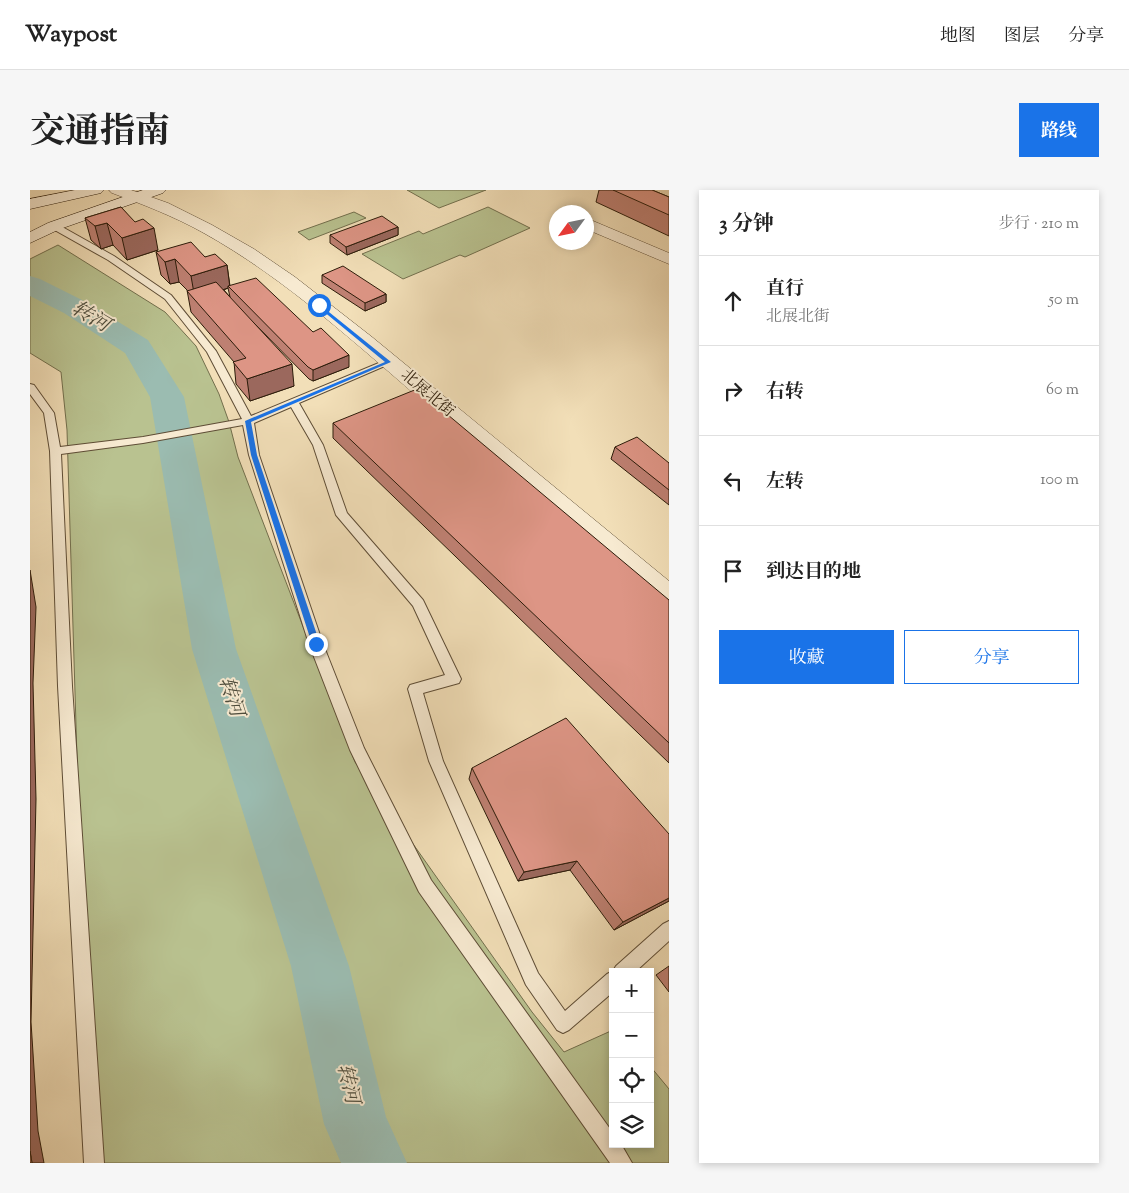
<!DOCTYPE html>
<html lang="zh">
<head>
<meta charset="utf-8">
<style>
	body { margin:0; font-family:"Sorts Mill Goudy","Noto Serif SC",serif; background:#f6f6f6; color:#222 }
	.controls { position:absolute; right:15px; bottom:15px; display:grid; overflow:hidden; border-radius:0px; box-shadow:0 2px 8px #0003 }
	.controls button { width:45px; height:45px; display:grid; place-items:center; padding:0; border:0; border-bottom:1px solid #e0e0e0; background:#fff; color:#222; font:25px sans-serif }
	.compass { position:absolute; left:519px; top:15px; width:45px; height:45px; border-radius:50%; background:#fff; box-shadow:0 2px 8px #0003; rotate:237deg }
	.stop { position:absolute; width:15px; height:15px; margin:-11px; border:4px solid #1a73e8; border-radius:50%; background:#fff }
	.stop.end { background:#1a73e8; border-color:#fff; box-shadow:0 1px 5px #0008 }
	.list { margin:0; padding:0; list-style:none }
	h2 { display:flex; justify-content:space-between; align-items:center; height:65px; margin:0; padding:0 20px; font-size:21px }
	h2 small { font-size:16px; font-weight:400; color:#767676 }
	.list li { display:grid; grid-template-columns:32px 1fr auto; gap:15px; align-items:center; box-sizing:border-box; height:90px; padding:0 20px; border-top:1px solid #e0e0e0 }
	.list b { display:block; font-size:19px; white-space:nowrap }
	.list p { margin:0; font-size:16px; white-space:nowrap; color:#767676 }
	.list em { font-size:16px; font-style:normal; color:#767676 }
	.actions { display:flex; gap:10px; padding:15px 20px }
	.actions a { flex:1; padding:11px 0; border:1px solid #1a73e8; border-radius:0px; text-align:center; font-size:18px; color:#1a73e8 }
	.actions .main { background:#1a73e8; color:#fff }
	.icon { flex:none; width:28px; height:28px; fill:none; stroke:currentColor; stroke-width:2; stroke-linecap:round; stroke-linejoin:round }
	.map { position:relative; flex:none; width:639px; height:973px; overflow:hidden; border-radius:0px }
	header { display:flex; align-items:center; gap:30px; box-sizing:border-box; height:70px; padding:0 25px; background:#fff; border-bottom:1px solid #e0e0e0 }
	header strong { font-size:24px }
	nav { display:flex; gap:28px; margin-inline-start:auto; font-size:18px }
	.intro { display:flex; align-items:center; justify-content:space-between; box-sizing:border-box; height:120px; padding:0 30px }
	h1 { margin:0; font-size:35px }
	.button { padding:12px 22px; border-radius:0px; background:#1a73e8; color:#fff; font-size:18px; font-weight:700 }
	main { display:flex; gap:30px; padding:0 30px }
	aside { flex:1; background:#fff; border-radius:0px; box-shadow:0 2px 8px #0003 }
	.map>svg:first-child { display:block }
	.green { fill:#b9c290; stroke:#726f4d }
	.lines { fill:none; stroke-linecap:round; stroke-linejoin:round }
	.river { fill:#9bbcb1; fill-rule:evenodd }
	.service-casing { stroke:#5e4d36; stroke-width:2 }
	.minor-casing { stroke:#5e4d36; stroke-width:1 }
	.secondary-casing { stroke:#2c1c0a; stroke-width:1 }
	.service { fill:#f7ead1; fill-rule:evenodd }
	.minor { fill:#f7ead1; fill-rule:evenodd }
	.secondary { fill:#f7ead1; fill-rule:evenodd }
	.wall { fill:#be8072; stroke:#2c1c0a; fill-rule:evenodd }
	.shaded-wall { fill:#9b685d; stroke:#2c1c0a }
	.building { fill:#dd9585; stroke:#2c1c0a }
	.route { fill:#1a73e8 }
	.labels { text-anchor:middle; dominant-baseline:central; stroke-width:4; stroke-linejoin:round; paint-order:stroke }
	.far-street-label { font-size:16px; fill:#2c1c0a; stroke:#f7ead1 }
	.water-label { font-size:20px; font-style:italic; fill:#4d4c3c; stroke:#f7ead1 }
</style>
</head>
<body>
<header>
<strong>Waypost</strong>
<nav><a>地图</a><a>图层</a><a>分享</a></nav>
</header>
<div class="intro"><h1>交通指南</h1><a class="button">路线</a></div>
<main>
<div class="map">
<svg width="639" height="973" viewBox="0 0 639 973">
	<rect width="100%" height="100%" fill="#f2dfb8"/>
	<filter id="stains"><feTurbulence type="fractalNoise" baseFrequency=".004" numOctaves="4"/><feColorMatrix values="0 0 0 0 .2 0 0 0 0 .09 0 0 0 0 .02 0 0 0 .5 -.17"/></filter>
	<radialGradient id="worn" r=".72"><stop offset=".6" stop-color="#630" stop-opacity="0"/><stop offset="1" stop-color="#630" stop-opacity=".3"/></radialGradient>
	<g class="green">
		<polygon points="377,0 456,0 409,18"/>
		<polygon points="458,17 500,38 435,67 430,65 373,89 332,64 389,41 393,44"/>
		<polygon points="324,22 336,28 279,50 268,42"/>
		<polygon points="28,55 135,122 166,156 189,204 199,232 208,267 325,572 502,822 534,862 583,840 583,954 620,954 620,876 639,899 639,973 72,973 51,699 37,240 31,182 0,163 0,69"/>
	</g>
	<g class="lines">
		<polygon class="river" points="0,86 10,89 54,111 118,150 154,207 206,459 319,776 356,927 377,973 311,973 294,934 261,776 162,459 120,207 95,163 34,123 0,106"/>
		<defs>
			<polygon id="service" points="21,34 27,34 84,66 141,105 186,161 221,226 356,170 362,170 364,172 269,213 293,255 317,323 393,410 431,489 429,493 393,503 413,571 508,783 535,821 577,784 583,781 586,776 633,734 639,731 639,751 605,782 583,782 583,802 539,840 533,843 527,840 496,795 399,571 378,499 380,495 415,485 383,416 306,325 283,255 261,217 224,233 229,265 293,454 334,558 401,690 583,943 583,954 591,954 602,973 580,973 389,702 320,560 279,454 219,265 213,235 113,253 31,264 42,496 74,973 54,973 28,496 20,261 14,223 0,204 0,194 4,195 24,223 30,257 113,247 212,229 177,162 135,109 78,70 21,38"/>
			<g id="minor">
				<path d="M79,0H101L138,13L182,35L224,59L265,87L342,147L639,391V415L630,412C555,346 478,283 402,219C328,156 257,89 172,42C143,26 112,14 82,3Z"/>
				<polygon points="556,28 639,63 639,74 556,39"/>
			</g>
			<g id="secondary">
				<polygon points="45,0 74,0 71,3 0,19 0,9"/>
				<polygon points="113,0 136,0 133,3 30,39 0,53 0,42 18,33"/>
			</g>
		</defs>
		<use href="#service" class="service-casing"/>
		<use href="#minor" class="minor-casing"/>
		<use href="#secondary" class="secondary-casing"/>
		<use href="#service" class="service"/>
		<use href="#minor" class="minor"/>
		<use href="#secondary" class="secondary"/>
	</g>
	<g class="wall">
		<polygon points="569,0 622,0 639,7 639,46 566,12"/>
		<polygon points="91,17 128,60 97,70 83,55 71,59 61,50 55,28"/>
		<polygon points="368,37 368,45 317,65 300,53 300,45"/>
		<path d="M126,62L175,67L197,75L200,96L319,177L283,191L279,189L224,133L264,196L220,211L206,194L204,172L161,122L157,100L149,92L140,94L131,85ZM198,98L200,107L194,100Z"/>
		<polygon points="292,85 356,104 356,112 335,121 292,93"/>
		<polygon points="303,233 639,410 639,573 303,248"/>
		<polygon points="585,257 639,273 639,315 581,269"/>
		<polygon points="442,578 639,711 584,740 540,680 488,691 439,589"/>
		<polygon points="639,776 639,802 626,785"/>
	</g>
	<g class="shaded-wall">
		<polygon points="77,33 83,55 71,59 65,36"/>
		<polygon points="368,37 368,45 317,65 316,57"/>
		<polygon points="124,38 128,60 97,70 92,48"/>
		<polygon points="145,69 149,92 140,94 135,72"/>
		<polygon points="197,75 200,98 198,96 198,98 165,109 161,86"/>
		<polygon points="356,104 356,112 335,121 335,113"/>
		<polygon points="319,165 319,177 283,191 283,180"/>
		<polygon points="262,174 264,196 220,211 217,189"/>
		<polygon points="0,380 6,417 3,493 6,609 1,832 8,941 14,973 2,973 0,961"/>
		<polygon points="547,671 540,680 488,691 494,682"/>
		<polygon points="639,708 639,711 584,740 593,732"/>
	</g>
	<g class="building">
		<polygon points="583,0 622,0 639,7 639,25"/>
		<polygon points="91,17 105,32 113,29 124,38 92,48 77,33 65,36 55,28"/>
		<polygon points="352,26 368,37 316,57 300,45"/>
		<polygon points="161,52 175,67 185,64 197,75 161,86 145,69 135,72 126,62"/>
		<polygon points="313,76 356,104 335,113 292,85"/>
		<polygon points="226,88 283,142 291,138 319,165 283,180 278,177 198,96"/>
		<polygon points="186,92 262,174 217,189 203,172 216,168 157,101"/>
		<polygon points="387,199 639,410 639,553 303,233"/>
		<polygon points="607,247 639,273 639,300 585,257"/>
		<polygon points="536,528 639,644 639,708 593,732 547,671 494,682 442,578"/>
		<polygon points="0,961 2,973 0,973"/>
	</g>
	<polygon class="route" points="289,114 361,172 221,232 227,265 290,454 286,457 282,454 221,265 215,231 355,172 287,116"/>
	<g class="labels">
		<g class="far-street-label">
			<text transform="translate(397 204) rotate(40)">北展北街</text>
		</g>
		<g class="water-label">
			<text transform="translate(60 128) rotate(31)">转河</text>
			<text transform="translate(200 507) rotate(72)">转河</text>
			<text transform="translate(317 894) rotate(77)">转河</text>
		</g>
	</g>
	<rect width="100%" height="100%" filter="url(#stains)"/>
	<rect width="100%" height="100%" fill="url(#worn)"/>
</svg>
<div class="controls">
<button>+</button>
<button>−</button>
<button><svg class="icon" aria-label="locate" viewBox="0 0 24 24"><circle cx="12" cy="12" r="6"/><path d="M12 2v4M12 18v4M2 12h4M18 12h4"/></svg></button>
<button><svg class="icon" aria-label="layers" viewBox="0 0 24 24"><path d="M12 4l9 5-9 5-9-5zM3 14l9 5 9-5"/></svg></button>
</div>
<svg class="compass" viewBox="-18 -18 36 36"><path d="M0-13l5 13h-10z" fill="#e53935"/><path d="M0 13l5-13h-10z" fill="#767676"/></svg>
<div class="stop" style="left:289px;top:115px"></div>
<div class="stop end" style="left:286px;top:454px"></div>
</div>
<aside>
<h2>3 分钟<small>步行 · 210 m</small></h2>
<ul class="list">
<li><svg class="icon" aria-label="ahead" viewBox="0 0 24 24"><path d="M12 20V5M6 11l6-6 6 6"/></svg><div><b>直行</b><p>北展北街</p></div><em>50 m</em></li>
<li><svg class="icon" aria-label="right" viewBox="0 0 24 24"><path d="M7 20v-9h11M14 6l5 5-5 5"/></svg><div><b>右转</b></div><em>60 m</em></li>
<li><svg class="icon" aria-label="left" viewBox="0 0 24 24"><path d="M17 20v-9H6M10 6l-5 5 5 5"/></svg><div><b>左转</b></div><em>100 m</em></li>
<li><svg class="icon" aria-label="arrive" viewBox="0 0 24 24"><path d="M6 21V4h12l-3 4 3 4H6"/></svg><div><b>到达目的地</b></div></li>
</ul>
<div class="actions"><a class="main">收藏</a><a>分享</a></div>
</aside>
</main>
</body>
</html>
